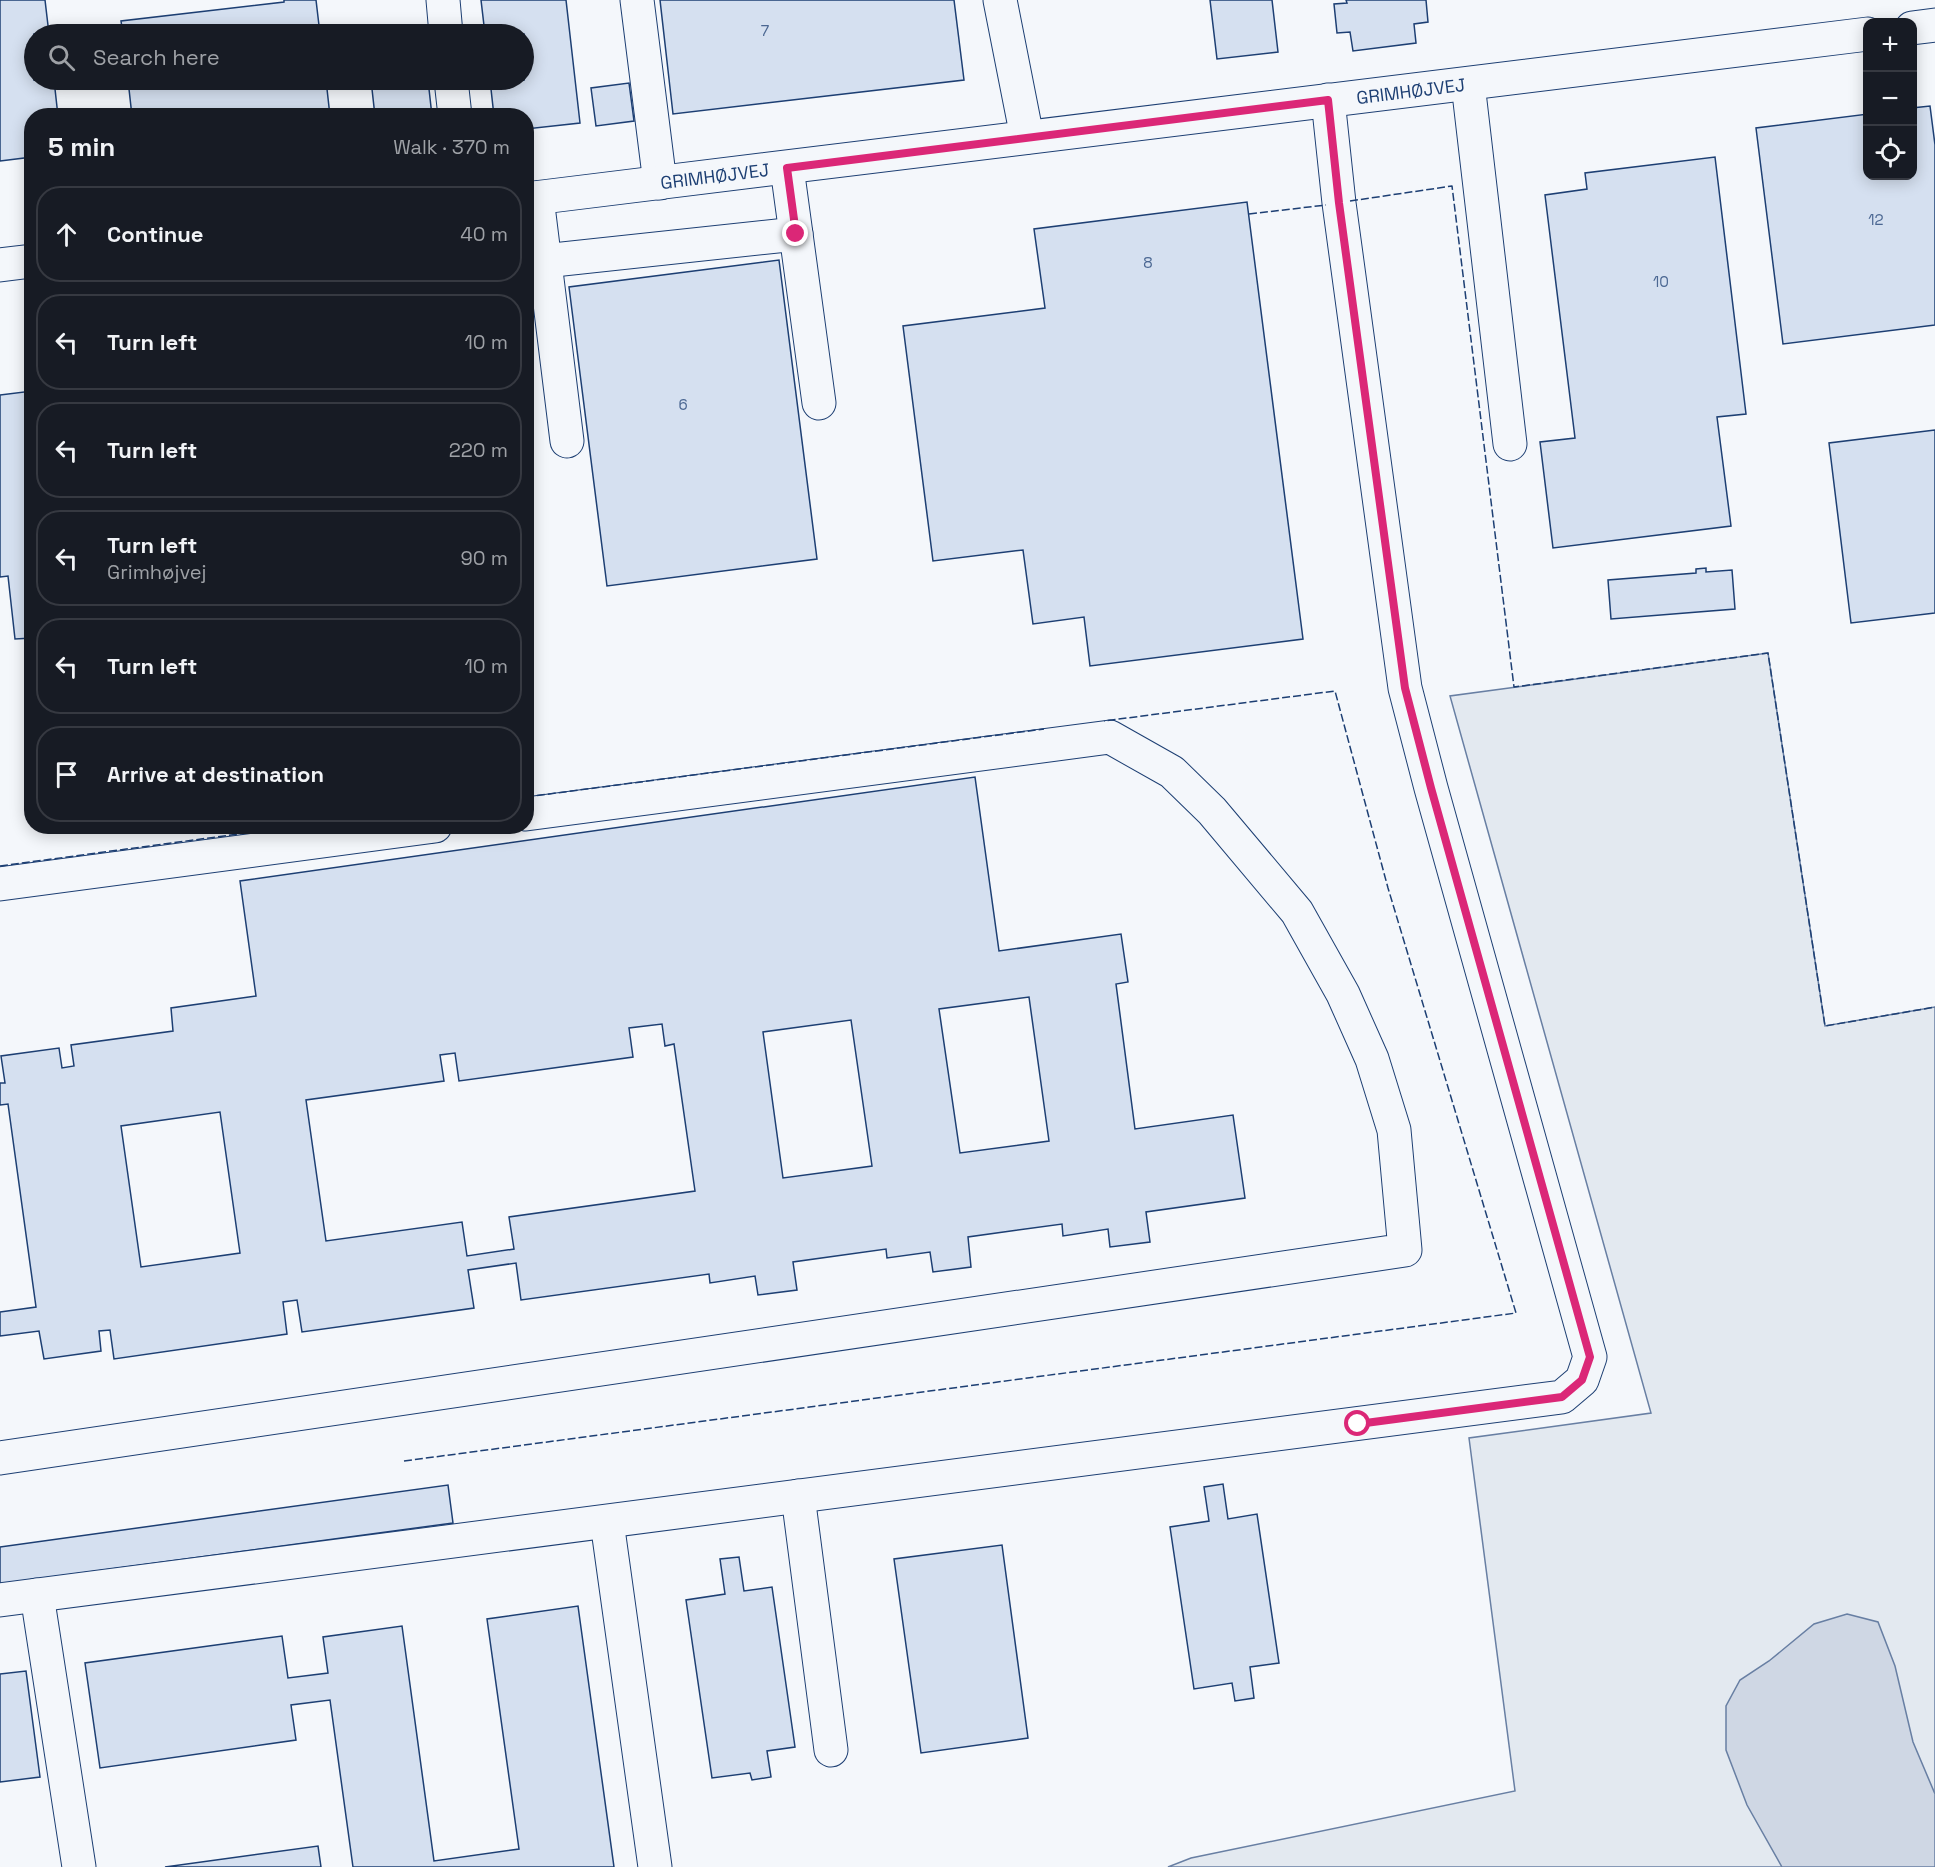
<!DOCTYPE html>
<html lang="en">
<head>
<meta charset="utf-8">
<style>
	body { margin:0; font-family:"Space Grotesk",sans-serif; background:#242831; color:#f1f3f6 }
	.controls { position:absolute; right:18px; top:18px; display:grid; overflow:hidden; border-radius:12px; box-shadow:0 3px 15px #0003 }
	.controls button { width:54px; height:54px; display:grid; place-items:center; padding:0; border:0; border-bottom:2px solid #363941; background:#171b24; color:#f1f3f6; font:30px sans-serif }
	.stop { position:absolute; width:18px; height:18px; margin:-14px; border:4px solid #db2777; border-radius:50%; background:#fff }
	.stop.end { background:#db2777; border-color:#fff; box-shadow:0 2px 6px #0008 }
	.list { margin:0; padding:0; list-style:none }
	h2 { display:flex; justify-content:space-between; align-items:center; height:78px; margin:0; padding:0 24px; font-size:26px }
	h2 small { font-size:20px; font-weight:400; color:#9ea1a6 }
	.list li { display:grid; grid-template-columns:39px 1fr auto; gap:18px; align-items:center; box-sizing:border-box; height:96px; margin:0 12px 12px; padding:0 12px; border:2px solid #363941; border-radius:24px }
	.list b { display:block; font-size:22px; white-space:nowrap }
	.list p { margin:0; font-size:20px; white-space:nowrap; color:#9ea1a6 }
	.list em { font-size:20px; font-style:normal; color:#9ea1a6 }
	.icon { flex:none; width:33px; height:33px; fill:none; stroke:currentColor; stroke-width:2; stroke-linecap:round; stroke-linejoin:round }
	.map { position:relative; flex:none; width:1935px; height:1867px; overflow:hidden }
	.search { position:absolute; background:#171b24; box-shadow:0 3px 15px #0003; left:24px; top:24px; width:510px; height:66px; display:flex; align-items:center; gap:15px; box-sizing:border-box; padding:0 21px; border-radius:33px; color:#9ea1a6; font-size:22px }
	.panel { position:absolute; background:#171b24; box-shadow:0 3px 15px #0003; left:24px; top:108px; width:510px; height:726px; border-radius:24px }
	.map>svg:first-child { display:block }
	.green { fill:#e3e9f0; stroke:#687fa3; stroke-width:1.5 }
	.water { fill:#cfd7e4; stroke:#687fa3; stroke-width:1.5 }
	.building { fill:#d5e0f0; stroke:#1d3f73; stroke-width:1.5; fill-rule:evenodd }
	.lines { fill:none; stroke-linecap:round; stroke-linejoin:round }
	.minor-casing { stroke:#1d3f73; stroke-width:35 }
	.minor { stroke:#f4f7fb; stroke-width:33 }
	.fence { stroke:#1d3f73; stroke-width:1.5; stroke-dasharray:8 3; stroke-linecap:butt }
	.route { stroke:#db2777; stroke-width:8 }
	.labels { text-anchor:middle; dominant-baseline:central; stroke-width:4.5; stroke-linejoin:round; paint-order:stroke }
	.number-label { font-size:15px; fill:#4b6792 }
	.street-label { font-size:18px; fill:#1d3f73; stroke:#f4f7fb }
</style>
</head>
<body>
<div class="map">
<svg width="1935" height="1867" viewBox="0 0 1935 1867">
	<rect width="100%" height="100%" fill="#f4f7fb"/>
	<polygon class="green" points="1768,653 1825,1026 1935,1007 1935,1867 1168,1867 1191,1858 1515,1791 1469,1438 1651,1413 1450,696"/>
	<polygon class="water" points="1847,1614 1878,1622 1895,1666 1913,1742 1935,1794 1935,1867 1782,1867 1747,1805 1726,1750 1726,1706 1740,1680 1769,1661 1814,1624"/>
	<g class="building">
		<polygon points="0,0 45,0 49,34 34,34 34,80 54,80 58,116 32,116 32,157 0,161"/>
		<polygon points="284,0 316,0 320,34 123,34 121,21 284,2"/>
		<polygon points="481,0 566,0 580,123 526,129 526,116 494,116 490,80 524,80 524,34 485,34"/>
		<polygon points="660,0 954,0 964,80 673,114"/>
		<polygon points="1210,0 1272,0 1278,52 1217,59"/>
		<polygon points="1346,0 1426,0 1428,22 1414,24 1416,43 1353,51 1350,32 1337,33 1334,4 1347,3"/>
		<polygon points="128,80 326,80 330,116 132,116"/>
		<polygon points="371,80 428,80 432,116 375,116"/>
		<polygon points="629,83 634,121 596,126 591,88"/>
		<polygon points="1930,106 1935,145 1935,325 1783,344 1756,128 1868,114 1868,176 1912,176 1912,108"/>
		<polygon points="1715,157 1746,414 1717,417 1731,526 1553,548 1540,442 1575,438 1545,195 1587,189 1585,173"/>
		<polygon points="1247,202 1303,639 1090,666 1084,617 1033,624 1023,550 933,561 903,326 1045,308 1034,229"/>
		<polygon points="779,260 817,559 607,586 569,287"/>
		<polygon points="32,391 32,638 15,639 8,576 0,577 0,395"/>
		<polygon points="1935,430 1935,613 1851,623 1829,443"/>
		<polygon points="1706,568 1706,572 1732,570 1735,609 1611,619 1608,580 1696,573 1696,569"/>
		<path d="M975,777L999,951L1121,934L1128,982L1116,984L1135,1129L1233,1115L1245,1198L1146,1212L1150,1242L1110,1247L1108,1229L1063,1236L1062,1224L968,1237L971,1267L933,1272L930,1252L887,1258L886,1249L793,1262L797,1290L758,1295L755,1276L710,1283L709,1274L521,1300L516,1263L468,1270L474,1308L302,1332L297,1300L283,1302L287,1334L114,1359L110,1330L99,1331L101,1351L44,1359L39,1331L0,1336V1312L36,1307L8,1104L0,1105V1083H5L1,1056L59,1048L62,1068L74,1066L71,1045L173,1031L171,1008L256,996L240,881ZM1029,997L1049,1141L960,1153L939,1009ZM851,1020L872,1166L783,1178L763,1032ZM662,1024L665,1046L674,1044L695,1191L509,1217L514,1249L467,1256L462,1222L326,1241L306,1100L444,1081L440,1055L455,1053L459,1081L633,1057L629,1028ZM220,1112L240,1253L141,1267L121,1126Z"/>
		<polygon points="1223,1484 1228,1519 1257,1514 1279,1663 1250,1667 1254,1698 1235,1701 1232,1683 1194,1689 1170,1527 1209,1521 1204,1487"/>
		<polygon points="448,1485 453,1523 0,1584 0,1547"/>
		<polygon points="1002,1545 1028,1738 921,1753 894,1559"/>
		<polygon points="739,1557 744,1591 772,1587 795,1747 767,1751 771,1777 752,1780 750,1773 712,1778 686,1600 725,1594 720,1559"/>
		<polygon points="578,1606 614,1867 353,1867 330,1700 291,1705 296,1740 100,1768 85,1663 282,1636 288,1678 328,1673 323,1637 402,1626 434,1861 519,1849 487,1619"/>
		<polygon points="26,1671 40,1777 0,1782 0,1674"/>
		<polygon points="318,1846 321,1867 165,1867"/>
	</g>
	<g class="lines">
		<defs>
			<g id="minor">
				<polyline points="443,0 446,34"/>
				<polyline points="637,0 660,183"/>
				<polyline points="1000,0 1027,137"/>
				<polyline points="1912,28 1935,25"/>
				<polyline points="451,80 455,116"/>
				<polyline points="1468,84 1510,444"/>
				<polyline points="787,168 819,403"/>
				<polyline points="537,198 567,441"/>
				<polyline points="526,199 1868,34"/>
				<polyline points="544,261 796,234"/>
				<polyline points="0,265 32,261"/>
				<polyline points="0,884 435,826"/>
				<polyline points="0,1458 1405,1250 1394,1130 1372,1059 1343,994 1297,912 1212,811 1172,772 1110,737 526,814"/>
				<polyline points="798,1496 831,1750"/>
				<polyline points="607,1522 655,1867"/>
				<polyline points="37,1595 79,1867"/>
				<polyline points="0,1600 1562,1397 1582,1380 1590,1357 1431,788 1405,688 1339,203 1328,100"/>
			</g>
		</defs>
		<use href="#minor" class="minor-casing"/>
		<use href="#minor" class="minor"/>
		<g class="fence">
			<polyline points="1350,201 1452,186 1514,687 1768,653 1825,1026 1935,1007"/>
			<polyline points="1249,214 1326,205"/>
			<polyline points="526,797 1044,729"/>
			<polyline points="0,866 298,826"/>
			<polyline points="404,1461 1516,1313 1388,888 1335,691 1104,721"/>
		</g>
	</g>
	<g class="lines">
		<polyline class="route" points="796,234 787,168 1328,100 1339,203 1405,688 1431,788 1590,1357 1582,1380 1562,1397 1358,1424"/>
	</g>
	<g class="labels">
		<g class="number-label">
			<text x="765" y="30">7</text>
			<text x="1876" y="219">12</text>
			<text x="1148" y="262">8</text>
			<text x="1661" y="281">10</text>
			<text x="683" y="404">6</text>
		</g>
		<g class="street-label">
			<text transform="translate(1411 91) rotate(-7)">GRIMHØJVEJ</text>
			<text transform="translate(715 176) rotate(-7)">GRIMHØJVEJ</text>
		</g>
	</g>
</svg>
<div class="controls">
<button>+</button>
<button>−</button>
<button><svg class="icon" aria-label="locate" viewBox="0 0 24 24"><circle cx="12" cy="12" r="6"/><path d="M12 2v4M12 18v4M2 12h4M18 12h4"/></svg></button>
</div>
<div class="stop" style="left:1358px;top:1424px"></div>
<div class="stop end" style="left:796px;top:234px"></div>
<div class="search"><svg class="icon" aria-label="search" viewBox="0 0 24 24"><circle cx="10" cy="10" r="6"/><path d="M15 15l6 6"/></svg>Search here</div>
<section class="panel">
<h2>5 min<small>Walk · 370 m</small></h2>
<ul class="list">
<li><svg class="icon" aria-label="ahead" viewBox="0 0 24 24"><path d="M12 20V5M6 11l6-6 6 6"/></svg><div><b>Continue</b></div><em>40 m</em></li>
<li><svg class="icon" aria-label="left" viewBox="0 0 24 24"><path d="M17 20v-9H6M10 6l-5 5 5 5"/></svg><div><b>Turn left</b></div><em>10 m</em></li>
<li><svg class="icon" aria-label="left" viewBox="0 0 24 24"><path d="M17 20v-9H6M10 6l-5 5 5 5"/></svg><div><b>Turn left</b></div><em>220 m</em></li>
<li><svg class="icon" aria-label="left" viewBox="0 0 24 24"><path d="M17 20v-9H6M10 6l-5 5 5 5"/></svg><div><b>Turn left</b><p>Grimhøjvej</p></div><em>90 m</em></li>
<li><svg class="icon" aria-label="left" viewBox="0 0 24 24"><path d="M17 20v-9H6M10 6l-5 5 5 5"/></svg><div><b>Turn left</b></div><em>10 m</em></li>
<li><svg class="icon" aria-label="arrive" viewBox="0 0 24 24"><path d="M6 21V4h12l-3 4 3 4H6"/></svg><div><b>Arrive at destination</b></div></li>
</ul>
</section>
</div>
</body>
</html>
